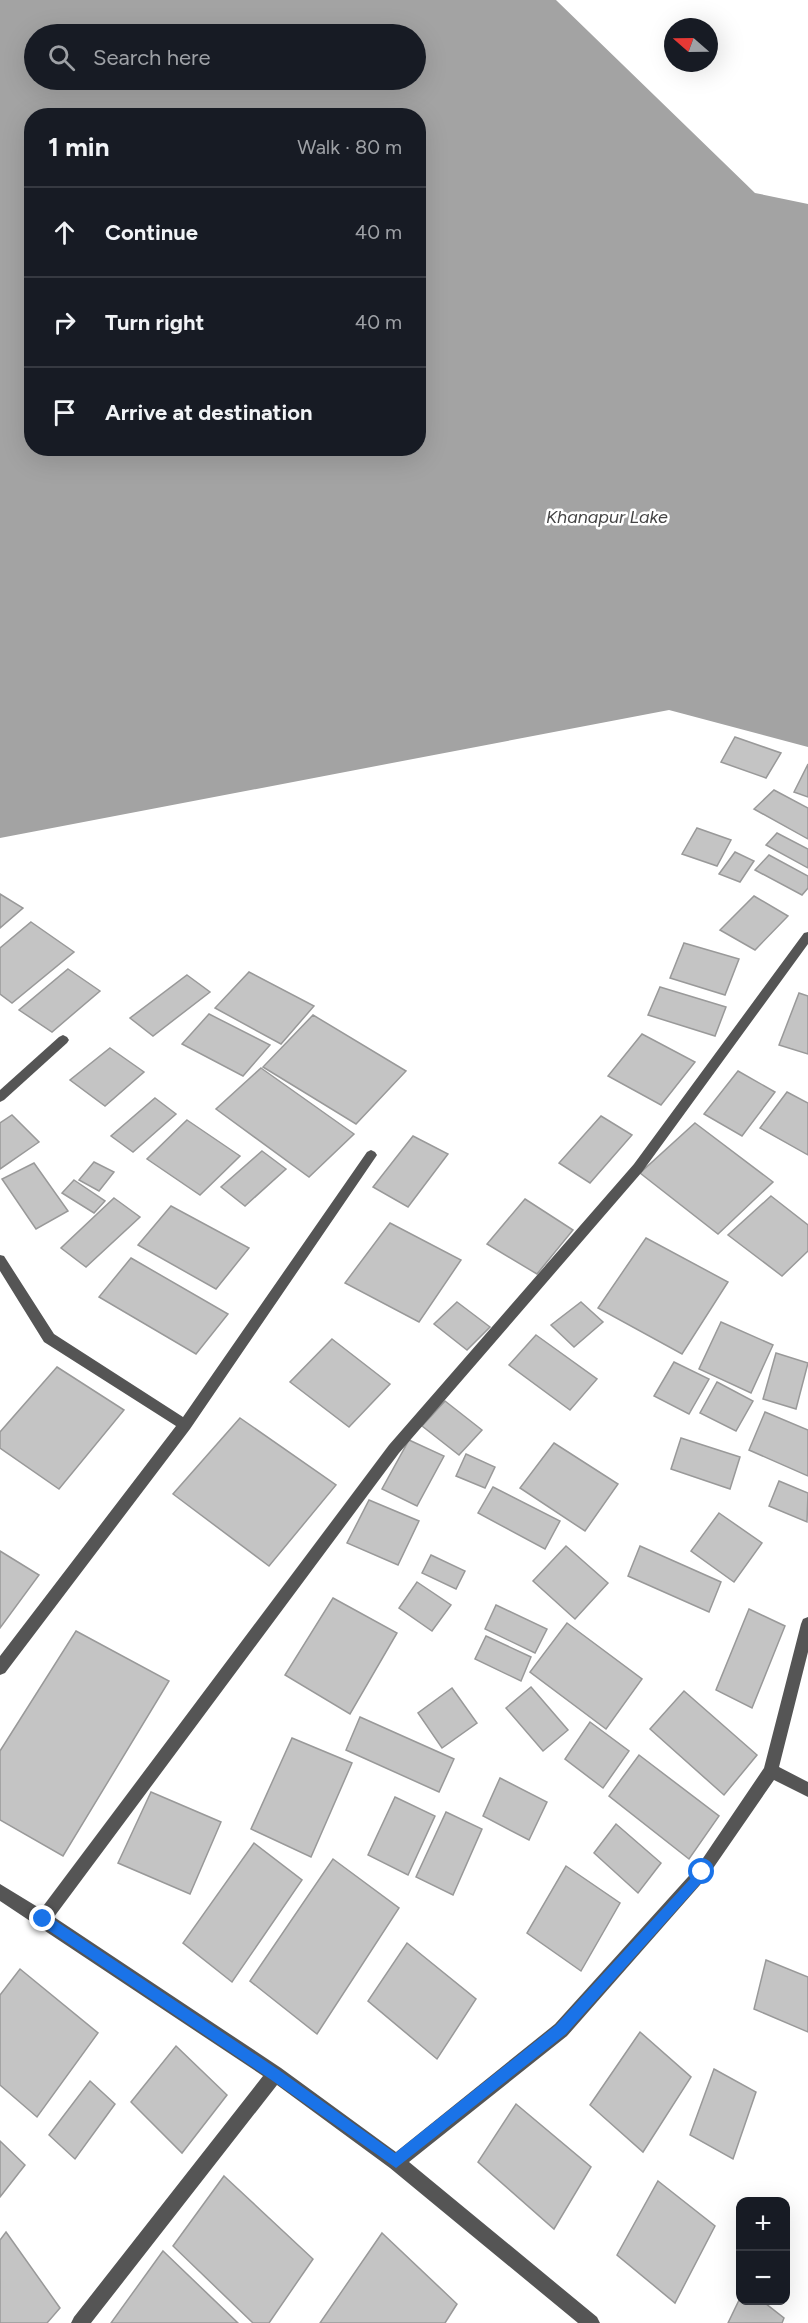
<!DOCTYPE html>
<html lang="en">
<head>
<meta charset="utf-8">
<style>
	body { margin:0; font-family:Figtree,sans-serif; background:#242831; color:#f1f3f6 }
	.controls { position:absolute; right:18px; bottom:18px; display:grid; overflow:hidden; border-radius:12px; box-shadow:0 6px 24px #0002 }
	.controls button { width:54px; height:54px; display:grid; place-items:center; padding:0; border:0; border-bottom:2px solid #363941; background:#171b24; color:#f1f3f6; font:30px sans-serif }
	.compass { position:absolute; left:664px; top:18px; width:54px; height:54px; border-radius:50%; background:#171b24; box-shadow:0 6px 24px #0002; rotate:290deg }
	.stop { position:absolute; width:18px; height:18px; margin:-14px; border:4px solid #1a73e8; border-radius:50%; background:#fff }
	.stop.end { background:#1a73e8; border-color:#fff; box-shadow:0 2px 6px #0008 }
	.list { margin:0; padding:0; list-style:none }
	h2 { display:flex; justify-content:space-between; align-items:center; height:78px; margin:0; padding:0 24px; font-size:26px }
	h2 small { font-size:20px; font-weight:400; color:#9ea1a6 }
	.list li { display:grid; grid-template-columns:39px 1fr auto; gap:18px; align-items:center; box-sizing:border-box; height:90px; padding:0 24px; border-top:2px solid #363941 }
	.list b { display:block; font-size:22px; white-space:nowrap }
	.list em { font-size:20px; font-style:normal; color:#9ea1a6 }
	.icon { flex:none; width:33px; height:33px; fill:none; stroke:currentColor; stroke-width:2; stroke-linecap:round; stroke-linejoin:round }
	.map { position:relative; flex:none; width:808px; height:2323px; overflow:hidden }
	.search { position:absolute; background:#171b24; box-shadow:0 6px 24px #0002; left:24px; top:24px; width:402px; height:66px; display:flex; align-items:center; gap:15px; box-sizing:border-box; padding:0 21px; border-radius:33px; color:#9ea1a6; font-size:22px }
	.panel { position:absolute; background:#171b24; box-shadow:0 6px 24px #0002; left:24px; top:108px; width:402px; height:348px; border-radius:24px }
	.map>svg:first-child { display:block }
	.water { fill:#a3a3a3; fill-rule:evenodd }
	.building { fill:#c4c4c4; stroke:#999; stroke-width:1.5 }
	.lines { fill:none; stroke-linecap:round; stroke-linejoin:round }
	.minor { fill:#555; fill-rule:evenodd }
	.route { fill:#1a73e8 }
	.labels { text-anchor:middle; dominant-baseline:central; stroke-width:5; stroke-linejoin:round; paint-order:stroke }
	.far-water-label { font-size:18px; font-style:italic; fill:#444; stroke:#fff }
</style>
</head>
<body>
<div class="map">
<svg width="808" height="2323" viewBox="0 0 808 2323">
	<rect width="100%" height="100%" fill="#fff"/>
	<path class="water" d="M0,0H556L755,193L808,204V747L669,710L0,838ZM34,34H416V80H34ZM32,116H418V448H32Z"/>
	<g class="building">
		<polygon points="735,737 781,753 766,778 721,762"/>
		<polygon points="808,764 808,797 794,792"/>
		<polygon points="774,790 808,808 808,839 754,809"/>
		<polygon points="697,828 731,840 717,866 682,854"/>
		<polygon points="777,833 808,849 808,868 766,845"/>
		<polygon points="735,852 754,861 740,882 719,874"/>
		<polygon points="769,855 808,876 808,888 802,895 755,870"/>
		<polygon points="0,894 23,908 0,928"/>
		<polygon points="754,896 788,916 755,950 720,930"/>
		<polygon points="31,922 74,952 12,1003 0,994 0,948"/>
		<polygon points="684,943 739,959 725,995 670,978"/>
		<polygon points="68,969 100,991 52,1032 19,1010"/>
		<polygon points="249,972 314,1006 281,1044 215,1008"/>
		<polygon points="187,975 210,992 153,1036 130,1018"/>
		<polygon points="660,987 726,1007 715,1036 648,1015"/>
		<polygon points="799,993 808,996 808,1054 779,1045"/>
		<polygon points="209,1014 270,1045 243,1076 182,1044"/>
		<polygon points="313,1015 406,1071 356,1124 263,1067"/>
		<polygon points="642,1034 695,1062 661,1105 608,1076"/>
		<polygon points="110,1048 144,1072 105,1106 70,1080"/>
		<polygon points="261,1068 354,1134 309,1177 216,1109"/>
		<polygon points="738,1071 775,1092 742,1136 704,1114"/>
		<polygon points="787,1092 808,1103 808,1155 760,1128"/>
		<polygon points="155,1098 176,1114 133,1152 111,1136"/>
		<polygon points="12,1115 39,1142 0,1169 0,1123"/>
		<polygon points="601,1116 632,1135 590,1183 559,1163"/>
		<polygon points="187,1120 240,1156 200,1195 147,1159"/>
		<polygon points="695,1123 773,1182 718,1234 640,1173"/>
		<polygon points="413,1136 448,1154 408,1207 373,1187"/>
		<polygon points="262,1151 286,1169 245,1206 221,1187"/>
		<polygon points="94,1162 114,1172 99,1191 79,1180"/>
		<polygon points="34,1163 68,1211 36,1229 2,1179"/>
		<polygon points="74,1180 105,1201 94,1213 62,1193"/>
		<polygon points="771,1196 808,1225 808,1251 782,1276 728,1235"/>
		<polygon points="114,1198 140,1217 86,1267 61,1248"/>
		<polygon points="525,1199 573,1230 537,1274 487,1244"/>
		<polygon points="171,1206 249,1248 216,1289 138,1245"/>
		<polygon points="390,1223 461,1260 419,1322 345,1283"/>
		<polygon points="646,1238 728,1282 682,1354 598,1308"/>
		<polygon points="131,1258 228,1314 196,1354 99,1297"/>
		<polygon points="457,1302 490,1327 467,1350 434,1324"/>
		<polygon points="581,1302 603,1322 574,1347 551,1325"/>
		<polygon points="721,1322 773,1345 751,1393 699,1369"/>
		<polygon points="536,1335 597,1379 570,1410 509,1365"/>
		<polygon points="332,1339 390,1384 349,1427 290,1382"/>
		<polygon points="776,1353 808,1363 796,1409 763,1399"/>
		<polygon points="674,1362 709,1379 689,1414 654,1396"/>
		<polygon points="57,1367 124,1410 59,1489 0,1448 0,1432"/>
		<polygon points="717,1382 753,1401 736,1431 700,1413"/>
		<polygon points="445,1401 482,1430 459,1455 422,1426"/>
		<polygon points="765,1412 808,1430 808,1476 749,1450"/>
		<polygon points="240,1418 336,1485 269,1566 173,1494"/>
		<polygon points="681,1438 740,1457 730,1489 671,1469"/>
		<polygon points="409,1440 444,1456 417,1506 382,1489"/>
		<polygon points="554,1443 618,1484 585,1531 520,1488"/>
		<polygon points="466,1454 495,1467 485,1488 456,1476"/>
		<polygon points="779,1481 808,1493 807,1522 769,1506"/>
		<polygon points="493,1487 560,1521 545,1549 478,1513"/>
		<polygon points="369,1500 419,1521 398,1565 347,1543"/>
		<polygon points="719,1513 762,1543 734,1582 691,1551"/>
		<polygon points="566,1546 608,1583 575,1619 533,1581"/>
		<polygon points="640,1546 721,1582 709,1612 628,1576"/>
		<polygon points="0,1551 39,1575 0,1628"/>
		<polygon points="431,1555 465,1571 456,1589 422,1573"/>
		<polygon points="417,1582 451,1605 432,1631 399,1608"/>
		<polygon points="333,1598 397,1633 350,1714 285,1675"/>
		<polygon points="496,1605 547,1629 535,1653 485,1629"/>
		<polygon points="749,1609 785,1626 752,1708 716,1690"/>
		<polygon points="567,1623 642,1679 606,1729 530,1672"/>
		<polygon points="76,1631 169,1681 63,1856 0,1820 0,1751"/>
		<polygon points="486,1636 531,1657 521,1681 475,1659"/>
		<polygon points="531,1687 568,1730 543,1751 506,1708"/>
		<polygon points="452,1688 477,1723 442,1748 418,1713"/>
		<polygon points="684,1691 757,1755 724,1795 650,1729"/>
		<polygon points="360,1717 454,1759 439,1792 346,1750"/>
		<polygon points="590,1722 629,1751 603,1788 565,1759"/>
		<polygon points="292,1738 352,1763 311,1857 251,1829"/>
		<polygon points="639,1755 719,1816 689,1859 609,1796"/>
		<polygon points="500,1778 547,1802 529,1840 483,1816"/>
		<polygon points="151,1792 221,1822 190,1894 118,1863"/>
		<polygon points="395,1797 435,1816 408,1875 368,1855"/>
		<polygon points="446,1812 482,1829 453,1895 416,1877"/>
		<polygon points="616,1824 661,1863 638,1893 594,1853"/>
		<polygon points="254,1843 302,1880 232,1982 183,1943"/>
		<polygon points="333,1859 399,1908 317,2034 250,1981"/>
		<polygon points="566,1866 620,1903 581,1971 527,1933"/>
		<polygon points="407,1943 476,1999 437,2059 368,2001"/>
		<polygon points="766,1960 808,1977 808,2032 754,2009"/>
		<polygon points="20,1969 98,2033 37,2117 0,2085 0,1995"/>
		<polygon points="640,2032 691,2077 643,2152 590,2105"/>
		<polygon points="176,2046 227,2095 182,2153 131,2102"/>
		<polygon points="714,2069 756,2092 733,2159 690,2135"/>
		<polygon points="90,2081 115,2104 75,2159 49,2135"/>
		<polygon points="516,2104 591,2167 554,2229 478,2162"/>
		<polygon points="0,2141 25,2165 0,2197"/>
		<polygon points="224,2176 313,2259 269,2323 253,2323 173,2246"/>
		<polygon points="658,2181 715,2226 675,2303 617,2255"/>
		<polygon points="6,2232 60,2308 47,2323 0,2323 0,2240"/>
		<polygon points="382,2233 457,2304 445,2323 320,2323"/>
		<polygon points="163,2251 238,2323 111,2323"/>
		<polygon points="740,2298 740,2300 761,2300 784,2318 782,2323 728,2323"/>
	</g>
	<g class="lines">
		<g class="minor">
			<polygon points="808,932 808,944 642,1172 399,1453 54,1917 281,2068 396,2152 555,2024 697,1867 764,1768 801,1624 803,1619 808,1617 808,1652 779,1767 808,1782 808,1797 774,1780 707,1877 567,2036 409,2162 597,2317 600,2323 578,2323 390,2168 277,2085 91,2323 71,2323 74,2317 263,2076 0,1901 0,1884 41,1909 389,1445 634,1164 804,933"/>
			<polygon points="63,1035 67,1037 69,1040 67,1043 4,1100 0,1102 0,1090 59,1037"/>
			<polygon points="371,1150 375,1152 377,1155 375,1158 190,1429 5,1673 0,1675 0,1656 176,1426 44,1342 0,1271 0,1255 4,1256 54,1334 183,1417 367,1152"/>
		</g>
	</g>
	<polygon class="route" points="702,1866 707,1868 707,1876 566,2034 396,2168 270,2079 39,1924 37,1919 43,1913 47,1915 279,2070 395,2153 556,2025"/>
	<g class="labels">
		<g class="far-water-label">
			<text x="607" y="517">Khanapur Lake</text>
		</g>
	</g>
</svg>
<div class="controls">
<button>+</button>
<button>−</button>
</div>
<svg class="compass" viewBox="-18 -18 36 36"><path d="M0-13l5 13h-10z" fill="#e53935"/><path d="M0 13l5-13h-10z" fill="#9ea1a6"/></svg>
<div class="stop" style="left:702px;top:1872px"></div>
<div class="stop end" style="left:43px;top:1919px"></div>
<div class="search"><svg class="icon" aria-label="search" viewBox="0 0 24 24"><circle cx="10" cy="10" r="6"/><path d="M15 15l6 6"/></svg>Search here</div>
<section class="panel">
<h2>1 min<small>Walk · 80 m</small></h2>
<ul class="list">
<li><svg class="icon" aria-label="ahead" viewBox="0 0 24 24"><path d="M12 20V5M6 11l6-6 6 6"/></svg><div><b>Continue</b></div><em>40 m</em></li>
<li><svg class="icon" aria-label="right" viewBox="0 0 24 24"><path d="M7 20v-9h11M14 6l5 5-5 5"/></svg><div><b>Turn right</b></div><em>40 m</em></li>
<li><svg class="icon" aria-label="arrive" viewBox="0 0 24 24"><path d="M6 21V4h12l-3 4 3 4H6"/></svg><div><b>Arrive at destination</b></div></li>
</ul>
</section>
</div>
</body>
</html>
